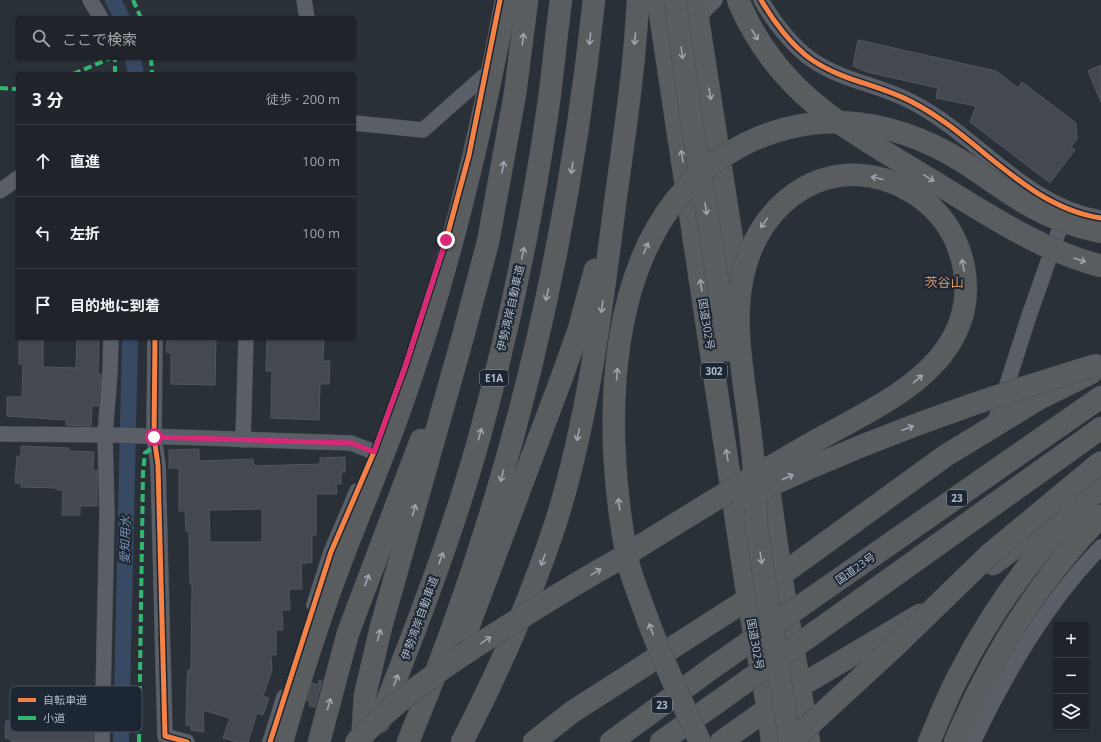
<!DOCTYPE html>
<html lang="ja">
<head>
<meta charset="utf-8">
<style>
	body { margin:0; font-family:"Open Sans","Noto Sans JP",sans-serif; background:#282c32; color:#f1f3f6 }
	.controls { position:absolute; right:12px; bottom:12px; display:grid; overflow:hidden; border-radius:4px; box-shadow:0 1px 3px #0004 }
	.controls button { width:36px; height:36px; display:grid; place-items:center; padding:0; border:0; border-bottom:1px solid #3d4147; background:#20242a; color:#f1f3f6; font:20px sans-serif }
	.stop { position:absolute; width:12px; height:12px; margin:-9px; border:3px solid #db2777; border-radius:50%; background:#fff }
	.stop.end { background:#db2777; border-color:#fff; box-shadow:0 1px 4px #0008 }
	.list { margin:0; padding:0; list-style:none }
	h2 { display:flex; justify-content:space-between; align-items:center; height:52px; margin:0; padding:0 16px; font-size:17px }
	h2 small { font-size:13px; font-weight:400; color:#a2a4a8 }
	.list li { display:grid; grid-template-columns:26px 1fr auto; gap:12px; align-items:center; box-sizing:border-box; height:72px; padding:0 16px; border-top:1px solid #3d4147 }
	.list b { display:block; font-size:15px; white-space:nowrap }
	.list em { font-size:13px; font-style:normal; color:#a2a4a8 }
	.icon { flex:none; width:22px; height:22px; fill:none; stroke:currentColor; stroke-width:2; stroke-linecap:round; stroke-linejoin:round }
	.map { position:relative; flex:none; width:1101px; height:742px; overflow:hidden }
	.search { position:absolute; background:#20242a; box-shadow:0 1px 3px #0004; left:16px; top:16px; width:340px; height:44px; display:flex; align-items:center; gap:10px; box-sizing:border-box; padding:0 14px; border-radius:4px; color:#a2a4a8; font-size:15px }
	.panel { position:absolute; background:#20242a; box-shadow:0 1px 3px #0004; left:16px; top:72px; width:340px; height:268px; border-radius:4px }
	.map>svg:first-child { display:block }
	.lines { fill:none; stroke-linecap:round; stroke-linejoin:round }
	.canal { stroke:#384963; stroke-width:16 }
	.building { fill:#444950; stroke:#52575f; fill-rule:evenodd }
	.minor-casing { stroke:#484c53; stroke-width:16 }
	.highway-casing { stroke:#474c53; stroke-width:23 }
	.minor { stroke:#5a5e66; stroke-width:15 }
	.highway { stroke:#5a5d60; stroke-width:22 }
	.highway-bridge-casing { stroke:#474c53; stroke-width:23; stroke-linecap:butt }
	.highway-bridge { stroke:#5a5d60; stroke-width:22 }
	.quiet { stroke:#33b770; stroke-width:4; stroke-dasharray:8 4; stroke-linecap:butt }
	.cycleway-casing { stroke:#1d2633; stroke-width:8 }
	.cycleway { stroke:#f48246; stroke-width:5 }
	.oneway { stroke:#9ea4af }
	.route { stroke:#db2777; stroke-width:5 }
	.labels { text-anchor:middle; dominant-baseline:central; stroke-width:4; stroke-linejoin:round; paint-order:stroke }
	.shield { fill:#1d2633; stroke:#878f9c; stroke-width:1 }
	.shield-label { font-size:10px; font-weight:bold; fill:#b4bcc9 }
	.street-label { font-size:11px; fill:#b4bcc9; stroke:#1d2633 }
	.water-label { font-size:12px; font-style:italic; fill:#7c92b1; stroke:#1d2633 }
	.quarter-label { font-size:13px; fill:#d59563; stroke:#1d2633 }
	.key { fill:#1d2633; stroke:#4a5360; stroke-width:1 }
	.key-label { font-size:11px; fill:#b4bcc9 }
</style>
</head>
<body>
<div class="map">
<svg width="1101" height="742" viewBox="0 0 1101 742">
	<rect width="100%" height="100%" fill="#2a3038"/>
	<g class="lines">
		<g class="canal">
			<polyline points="113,0 122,18"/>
			<polyline points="133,58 136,74"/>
			<polyline points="121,742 130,338"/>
		</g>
	</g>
	<g class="building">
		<polygon points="858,40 996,71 1018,88 1022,82 1076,123 1077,139 1071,147 1075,150 1050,183 970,122 976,106 936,98 938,88 867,72 853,66"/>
		<polygon points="1101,65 1101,102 1088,71"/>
		<polygon points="19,338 43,338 43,367 76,368 77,338 99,338 98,374 101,375 98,406 92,406 91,426 66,425 66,420 7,416 7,397 22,397 23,364 19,364"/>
		<polygon points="172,338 216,338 215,385 171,384 171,353 166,352 167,340 172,340"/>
		<polygon points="267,338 324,338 323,361 330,361 329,384 320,384 319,420 271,418 272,371 266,371"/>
		<polygon points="21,446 69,448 69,451 94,452 93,471 97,470 97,506 80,506 80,515 62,515 63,490 57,490 57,488 21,487 21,483 15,483 17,456 21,456"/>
		<path d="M199,449V461L253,459L254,466L320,464V458L345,457V472H341V484H336L337,494H316V535H312V562L301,564L302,589H289L290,610H282L283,630H276V655H271L272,670L263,696L269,698L263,715L257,713L248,742H236L223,738L230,718L203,710L204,732L191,730V725L186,726L187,679L188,670H191L192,584H190L189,531H186L185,511H179V468H169V450ZM262,509V542H210L209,510Z"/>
		<polygon points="319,680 322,681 315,707 309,706 310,702 307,701 312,683 318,685"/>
		<polygon points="6,721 93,723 93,742 11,742 11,739 5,738"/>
	</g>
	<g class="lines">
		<defs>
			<g id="minor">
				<polyline points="90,0 101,18"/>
				<polyline points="304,0 307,18"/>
				<path d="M761,0C773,21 792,46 812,60C845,82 878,84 912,102C977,135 1026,207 1101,218"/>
				<polyline points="698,17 715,0"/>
				<polyline points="354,123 423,130 484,76"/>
				<polyline points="0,191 18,178"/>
				<polyline points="155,338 154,437 158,465 165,736 187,742"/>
				<polyline points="994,425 1028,319 1065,213"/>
				<polyline points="0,434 113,435 351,443 374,452"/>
				<polyline points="243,440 246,338"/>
				<polyline points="314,605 331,552 357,491"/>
				<polyline points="102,742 107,515 105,435 110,372 111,338"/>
				<polyline points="270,742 284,697"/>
				<path d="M973,742C1007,672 1046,603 1101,547"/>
			</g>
			<g id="highway">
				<polyline points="658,0 748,599 768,709 772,742"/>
				<polyline points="695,0 740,291"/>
				<polyline points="766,468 781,575 809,742"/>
				<polyline points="993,564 1040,529 1080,491"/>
				<polyline points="812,598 1101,397"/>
				<polyline points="817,631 1101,428"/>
				<polyline points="466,633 563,374 579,329 595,270"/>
				<path d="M379,722C416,628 453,533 480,435C509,328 532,218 548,108C553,72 556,36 561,0"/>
				<path d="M282,742C299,682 318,622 340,564C359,514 380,465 398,415C447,280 480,141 506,0"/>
				<polyline points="319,742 348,633 421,440"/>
				<polyline points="362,742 365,695 381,627 462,340 488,242 515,94 527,0"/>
				<path d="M408,742C507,506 567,255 594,0"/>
				<path d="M462,742C499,671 531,598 556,522C589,416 602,305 616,196C625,131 635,65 638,0"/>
				<polyline points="534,742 572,712 748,599 945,456 1040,398 1091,373"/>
				<polyline points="611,742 712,668"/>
				<polyline points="661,742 719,701"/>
				<polyline points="721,742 800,686 920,615"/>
				<path d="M929,742C939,719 948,695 960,673C996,603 1043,540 1101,487"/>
				<path d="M955,742C990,659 1038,581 1101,516"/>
			</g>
		</defs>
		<use href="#minor" class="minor-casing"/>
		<use href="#highway" class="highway-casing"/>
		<use href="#minor" class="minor"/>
		<use href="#highway" class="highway"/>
		<defs>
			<g id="highway-bridge">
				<polyline points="675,0 692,123 729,351"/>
				<path d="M738,0C749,27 765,52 784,74C823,119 881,149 931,180C986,213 1039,250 1101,266"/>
				<path d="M743,498C817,463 893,432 971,405C1012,391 1054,378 1096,365"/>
				<polyline points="755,519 790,742"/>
				<path d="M616,561C678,522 740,484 803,448C850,420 915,394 946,349C963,325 969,297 964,268C958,236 940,209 912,192C835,146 757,198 742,280C732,329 746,389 751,439C755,470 756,502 757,534"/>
				<polyline points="712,668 812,598"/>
				<polyline points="719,701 817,631"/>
				<path d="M356,742C405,690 467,651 527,614C561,593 594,572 629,554"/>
				<path d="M700,742C681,699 660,656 645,612C639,595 632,579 628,562C602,432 600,237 724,156C756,135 794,123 833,122C873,122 913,134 948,153C977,169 1003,191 1032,207C1054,219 1077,227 1101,232"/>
				<polyline points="791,742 891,650 990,554 1101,462"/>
			</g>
		</defs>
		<use href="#highway-bridge" class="highway-bridge-casing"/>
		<use href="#highway-bridge" class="highway-bridge"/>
		<g class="quiet">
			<polyline points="133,0 141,18"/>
			<polyline points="151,58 152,74"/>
			<polyline points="73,74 111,58"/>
			<polyline points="115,74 115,58"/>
			<polyline points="0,88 18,89"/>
			<polyline points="139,742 143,473 145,453 155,446"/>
		</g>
		<defs>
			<g id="cycleway">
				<path d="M761,0C773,21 792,46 812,60C845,82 878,84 912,102C977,135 1026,207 1101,218"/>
				<polyline points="155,338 154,437 158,465 165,736 187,742"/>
				<polyline points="270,742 331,552 374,452 405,367 446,240 469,155 500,0"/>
			</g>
		</defs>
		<use href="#cycleway" class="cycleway-casing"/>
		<use href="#cycleway" class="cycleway"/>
	</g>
	<defs><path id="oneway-shaft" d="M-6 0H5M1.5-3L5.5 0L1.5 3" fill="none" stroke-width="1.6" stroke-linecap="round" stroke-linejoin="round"/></defs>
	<g class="oneway">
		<use href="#oneway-shaft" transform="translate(755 35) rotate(58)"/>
		<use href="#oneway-shaft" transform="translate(523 39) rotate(-83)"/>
		<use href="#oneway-shaft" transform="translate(590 39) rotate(96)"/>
		<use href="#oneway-shaft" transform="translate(635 39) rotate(95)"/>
		<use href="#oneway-shaft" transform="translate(682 53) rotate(82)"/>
		<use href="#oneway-shaft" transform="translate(710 94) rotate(81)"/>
		<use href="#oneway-shaft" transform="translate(682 156) rotate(-99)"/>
		<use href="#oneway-shaft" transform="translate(503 167) rotate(-80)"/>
		<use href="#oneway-shaft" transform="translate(572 168) rotate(99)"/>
		<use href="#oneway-shaft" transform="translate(877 178) rotate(-166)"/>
		<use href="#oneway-shaft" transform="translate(929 178) rotate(31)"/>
		<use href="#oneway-shaft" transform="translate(706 209) rotate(81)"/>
		<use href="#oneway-shaft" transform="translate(764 223) rotate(125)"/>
		<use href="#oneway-shaft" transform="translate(646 248) rotate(-67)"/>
		<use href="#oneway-shaft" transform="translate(523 253) rotate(-78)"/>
		<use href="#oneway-shaft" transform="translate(1080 260) rotate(18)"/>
		<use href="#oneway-shaft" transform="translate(963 265) rotate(-101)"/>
		<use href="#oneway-shaft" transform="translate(701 285) rotate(-99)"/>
		<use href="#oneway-shaft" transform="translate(547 295) rotate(103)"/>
		<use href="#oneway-shaft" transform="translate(602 307) rotate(98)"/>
		<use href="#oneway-shaft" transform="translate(617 374) rotate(-86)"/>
		<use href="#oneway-shaft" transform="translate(918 379) rotate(-41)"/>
		<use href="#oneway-shaft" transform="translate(908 428) rotate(-21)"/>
		<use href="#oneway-shaft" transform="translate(480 434) rotate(-75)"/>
		<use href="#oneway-shaft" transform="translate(578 435) rotate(103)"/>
		<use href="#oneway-shaft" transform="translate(727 455) rotate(-99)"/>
		<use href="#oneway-shaft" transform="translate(502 476) rotate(105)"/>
		<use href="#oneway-shaft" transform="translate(788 477) rotate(-24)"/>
		<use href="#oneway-shaft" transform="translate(619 504) rotate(-98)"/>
		<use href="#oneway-shaft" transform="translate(414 510) rotate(-74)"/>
		<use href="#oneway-shaft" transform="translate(441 558) rotate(-70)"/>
		<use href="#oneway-shaft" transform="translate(761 558) rotate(81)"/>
		<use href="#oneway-shaft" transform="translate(543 560) rotate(109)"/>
		<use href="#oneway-shaft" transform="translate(596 572) rotate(-31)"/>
		<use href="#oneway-shaft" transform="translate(367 580) rotate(-69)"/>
		<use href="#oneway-shaft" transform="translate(651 629) rotate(-111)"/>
		<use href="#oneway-shaft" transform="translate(379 635) rotate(-76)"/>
		<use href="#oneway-shaft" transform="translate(486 640) rotate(-34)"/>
		<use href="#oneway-shaft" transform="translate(396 680) rotate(-68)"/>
		<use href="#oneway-shaft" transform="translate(329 704) rotate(-75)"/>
	</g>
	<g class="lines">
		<polyline class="route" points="154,437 351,443 374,452 405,367 446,240"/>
	</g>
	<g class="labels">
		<g class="shield">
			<rect x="701" y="363" width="26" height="16" rx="3"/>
			<rect x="480" y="370" width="28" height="16" rx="3"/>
			<rect x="947" y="490" width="20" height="16" rx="3"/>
			<rect x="652" y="697" width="20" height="16" rx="3"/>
		</g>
		<g class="shield-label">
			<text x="714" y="371">302</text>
			<text x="494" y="378">E1A</text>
			<text x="957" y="498">23</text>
			<text x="662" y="705">23</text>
		</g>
		<g class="street-label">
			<text transform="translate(510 308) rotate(-77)">伊勢湾岸自動車道</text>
			<text transform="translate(707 324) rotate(81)">国道302号</text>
			<text transform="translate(855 568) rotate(-35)">国道23号</text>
			<text transform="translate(419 618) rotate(-70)">伊勢湾岸自動車道</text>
			<text transform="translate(756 644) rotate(80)">国道302号</text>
		</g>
		<g class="water-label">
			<text transform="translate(125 540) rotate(-89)">愛知用水</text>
		</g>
		<g class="quarter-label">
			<text x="944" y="282">茨谷山</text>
		</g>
	</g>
	<rect x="10" y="686" width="132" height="46" rx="6" class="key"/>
	<rect x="18" y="698" width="18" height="4" fill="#f48246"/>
	<rect x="18" y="716" width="18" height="4" fill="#33b770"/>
	<g class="key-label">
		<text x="43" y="704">自転車道</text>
		<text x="43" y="722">小道</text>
	</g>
</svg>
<div class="controls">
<button>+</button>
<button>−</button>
<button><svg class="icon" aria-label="layers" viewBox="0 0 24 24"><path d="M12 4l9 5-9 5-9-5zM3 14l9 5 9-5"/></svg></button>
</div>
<div class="stop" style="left:154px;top:437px"></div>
<div class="stop end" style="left:446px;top:240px"></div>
<div class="search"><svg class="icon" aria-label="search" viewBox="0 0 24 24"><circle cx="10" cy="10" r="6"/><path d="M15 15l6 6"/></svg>ここで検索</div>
<section class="panel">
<h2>3 分<small>徒歩 · 200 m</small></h2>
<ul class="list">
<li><svg class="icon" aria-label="ahead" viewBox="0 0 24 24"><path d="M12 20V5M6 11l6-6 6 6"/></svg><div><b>直進</b></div><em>100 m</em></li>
<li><svg class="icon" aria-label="left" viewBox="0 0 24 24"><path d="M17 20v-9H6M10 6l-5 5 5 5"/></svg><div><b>左折</b></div><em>100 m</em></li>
<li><svg class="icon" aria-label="arrive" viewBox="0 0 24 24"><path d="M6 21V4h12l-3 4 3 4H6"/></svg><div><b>目的地に到着</b></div></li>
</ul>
</section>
</div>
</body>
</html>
